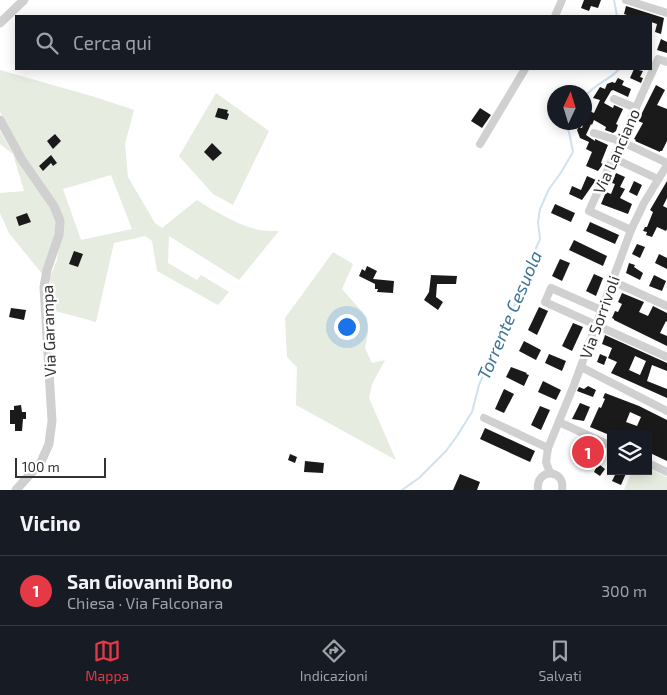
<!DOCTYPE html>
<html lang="it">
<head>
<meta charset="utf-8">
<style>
	body { margin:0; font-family:"Exo 2",sans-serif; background:#20242c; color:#f1f3f6 }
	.controls { position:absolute; right:15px; bottom:15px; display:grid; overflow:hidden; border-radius:0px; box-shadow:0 2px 12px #0003 }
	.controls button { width:45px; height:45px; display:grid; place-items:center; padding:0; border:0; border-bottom:1px solid #363941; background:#171b24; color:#f1f3f6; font:25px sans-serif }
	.compass { position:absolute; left:547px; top:85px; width:45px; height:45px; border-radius:50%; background:#171b24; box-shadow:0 2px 12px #0003; rotate:4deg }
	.scale { position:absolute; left:15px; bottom:12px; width:91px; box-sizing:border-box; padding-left:5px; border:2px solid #333; border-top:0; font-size:14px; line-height:18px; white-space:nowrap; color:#333; -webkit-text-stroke:4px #fff; paint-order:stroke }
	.you { position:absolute; left:346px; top:326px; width:18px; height:18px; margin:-12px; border:4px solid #fff; border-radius:50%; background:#1a73e8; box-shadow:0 0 0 8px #1a73e833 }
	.badge { display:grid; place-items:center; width:32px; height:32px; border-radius:50%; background:#e63946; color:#fff; font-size:16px; font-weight:700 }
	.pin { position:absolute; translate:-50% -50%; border:2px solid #fff; box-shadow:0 1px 5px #0006 }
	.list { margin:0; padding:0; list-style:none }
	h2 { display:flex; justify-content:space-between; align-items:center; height:65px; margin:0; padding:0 20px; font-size:21px }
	h2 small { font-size:16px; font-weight:400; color:#9ea1a6 }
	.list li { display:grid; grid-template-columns:32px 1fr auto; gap:15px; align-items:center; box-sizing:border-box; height:70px; padding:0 20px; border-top:1px solid #363941 }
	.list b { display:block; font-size:19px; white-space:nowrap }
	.list p { margin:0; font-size:16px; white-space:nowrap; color:#9ea1a6 }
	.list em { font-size:16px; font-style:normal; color:#9ea1a6 }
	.icon { flex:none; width:28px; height:28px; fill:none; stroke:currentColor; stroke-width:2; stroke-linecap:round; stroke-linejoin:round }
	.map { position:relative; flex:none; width:667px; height:490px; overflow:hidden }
	.search { position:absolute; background:#171b24; box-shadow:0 2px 12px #0003; left:15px; right:15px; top:15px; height:55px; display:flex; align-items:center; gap:12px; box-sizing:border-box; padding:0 18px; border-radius:0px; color:#9ea1a6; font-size:19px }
	.sheet { height:135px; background:#171b24 }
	nav { display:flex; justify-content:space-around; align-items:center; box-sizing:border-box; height:70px; border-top:1px solid #363941; background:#171b24; font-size:14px; color:#9ea1a6 }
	nav a { display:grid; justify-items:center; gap:2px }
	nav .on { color:#e63946 }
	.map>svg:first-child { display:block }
	.green { fill:#e6ecdf; fill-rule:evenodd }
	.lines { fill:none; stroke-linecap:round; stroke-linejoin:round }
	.stream { stroke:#cfe2ee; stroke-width:2 }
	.building { fill:#1a1a1a; fill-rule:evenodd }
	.minor { stroke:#d0d0d0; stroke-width:8 }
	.tertiary { stroke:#d0d0d0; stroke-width:9 }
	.labels { text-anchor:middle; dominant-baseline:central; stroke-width:5; stroke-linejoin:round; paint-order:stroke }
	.street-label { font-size:16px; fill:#333; stroke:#fff }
	.water-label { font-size:18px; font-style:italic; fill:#3f7597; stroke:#fff }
</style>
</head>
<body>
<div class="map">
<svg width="667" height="490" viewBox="0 0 667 490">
	<rect width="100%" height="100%" fill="#fff"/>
	<g class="green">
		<path d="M0,70L95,97L134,110L125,144L128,177L155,223L162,228L197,200C215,212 235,223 255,229C263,231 271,231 279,231L239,280L169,236L168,263L197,280L201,275L229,292L218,305L157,271L152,241L145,236L114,243L96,322L52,310L50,277L57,260L63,219L24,160L0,112ZM111,175L132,229L81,240L63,189Z"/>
		<polygon points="216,93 269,131 233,205 213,194 179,156"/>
		<polygon points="0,131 13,154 46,198 56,218 55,235 43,275 9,233 0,213 0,193 24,191 13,154 0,144"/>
		<polygon points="333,252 353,264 342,289 367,317 368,333 365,348 372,363 385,360 372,384 369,398 396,460 296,405 297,367 287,357 285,318"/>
		<polygon points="648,468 667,477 667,490 624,490 632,471 648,471"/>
	</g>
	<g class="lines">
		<g class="stream">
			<polyline points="614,0 617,16"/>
			<path d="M584,98C593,84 609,81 619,69"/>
			<polyline points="402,490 419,478 446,451 457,436 472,412 479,385 523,286 533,255 540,239 538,222 540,209 549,189 560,174 573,152 569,132 566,125 568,122"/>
		</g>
	</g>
	<g class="building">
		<polygon points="584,0 601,0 598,8 591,6 589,11 581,8"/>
		<polygon points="626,6 664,18 661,34 655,32 657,24 651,22 651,16 630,16 624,14"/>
		<polygon points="661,39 667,42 667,53 657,50"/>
		<polygon points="634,69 643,71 640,77 643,78 641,83 630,78"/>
		<polygon points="618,78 624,81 622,85 631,89 628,97 613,90 611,91 604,103 613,108 614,105 623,109 616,124 618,125 616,131 613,133 605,130 606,127 594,120 592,125 591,124 586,135 595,141 595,139 608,145 602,160 601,163 603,164 598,171 586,166 592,152 586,149 589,142 580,138 577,130 579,127 582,128 584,122 584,112 587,113 589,111 594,113 600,100 593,98 600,87 605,89 607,84 612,82 615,83"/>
		<polygon points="656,85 665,90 657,105 667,109 667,141 662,151 660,151 660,152 635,141 636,140 634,139 643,123 638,121"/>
		<polygon points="218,108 228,110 227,113 229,114 227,120 215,117"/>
		<polygon points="480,108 491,115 482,128 471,121"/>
		<polygon points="55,134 61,141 53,149 47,141"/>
		<polygon points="212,143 222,153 213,161 204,152"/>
		<polygon points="51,155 57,163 53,166 51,163 43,171 39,166"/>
		<polygon points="616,173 625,177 620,187 625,189 620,198 632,204 628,214 601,204 606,192 611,194 615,184 612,183"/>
		<polygon points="587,176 596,180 582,200 569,194 572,186 581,190"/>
		<polygon points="634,181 642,185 637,196 629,192"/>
		<polygon points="667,181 667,198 663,206 667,208 667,229 666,231 657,227 652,237 646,235 647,232 643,231 645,227 647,227 653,212 650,210"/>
		<polygon points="555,204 575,213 571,222 551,213"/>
		<polygon points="27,213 31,222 19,226 16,217"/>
		<polygon points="590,222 619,235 615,244 586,231"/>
		<polygon points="574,240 607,256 603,266 569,250"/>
		<polygon points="637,244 645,247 640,258 632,254"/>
		<polygon points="74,251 83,254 78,267 69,264"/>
		<polygon points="659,254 667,258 667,269 655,263"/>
		<polygon points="560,259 570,263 562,281 552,276"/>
		<polygon points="629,263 635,265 634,267 643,273 640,280 626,273"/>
		<polygon points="367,266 377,271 373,279 394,281 393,293 377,292 378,289 375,289 375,284 359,276 362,269 365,271"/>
		<polygon points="594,274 603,278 596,296 586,291"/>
		<polygon points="431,275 457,276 456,284 437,284 436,297 443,302 438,310 424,300 429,292"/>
		<polygon points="654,275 666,281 662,291 649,286"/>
		<polygon points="622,293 644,302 639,312 648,316 653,306 667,313 667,322 666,321 660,333 667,336 667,346 614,320 614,319 612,318 615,311 618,312 622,304 618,302"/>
		<polygon points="539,307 548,311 537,335 528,330"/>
		<polygon points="11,308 26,310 24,320 9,317"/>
		<polygon points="573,323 583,327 572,351 562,346"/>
		<path d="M605,335L667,363V371L652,365L647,381L667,389V398L611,373L617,362L608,358L612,348L602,344ZM635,356L646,361L640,375L629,370Z"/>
		<polygon points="524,341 541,350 536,360 519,351"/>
		<polygon points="549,354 566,361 562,371 545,363"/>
		<polygon points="600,354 607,357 604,365 597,362"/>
		<polygon points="511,367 527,373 526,374 529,375 524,386 506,377"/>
		<polygon points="543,381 561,390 556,400 538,392"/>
		<polygon points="588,386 596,390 593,397 577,391 579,387 584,389"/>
		<polygon points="504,389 514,394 504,413 495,409"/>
		<path d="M605,393L639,406L667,420V461L648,452V434H607L590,427L599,407L601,408L605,399L603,398ZM630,412L641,417L637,426L626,422Z"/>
		<polygon points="580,403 590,407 584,421 572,419"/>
		<polygon points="21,405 22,412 26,412 26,419 23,419 22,431 15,431 15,424 10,424 10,410 14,410 14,406"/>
		<polygon points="540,406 550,410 541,430 531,425"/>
		<polygon points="485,428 535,451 530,462 480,439"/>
		<polygon points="584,442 597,451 597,453 599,456 596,462 605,469 600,476 594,472 596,468 589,464 591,460 577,451"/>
		<polygon points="290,454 297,457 295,463 288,460"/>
		<polygon points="305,461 324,463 323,473 304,472"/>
		<polygon points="617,471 627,471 621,485 612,481"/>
		<polygon points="460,474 480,482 477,490 453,490"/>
	</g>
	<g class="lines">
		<g class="minor">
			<polyline points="626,0 667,13"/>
			<polyline points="555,16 562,0"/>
			<polyline points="614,99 636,108"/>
			<polyline points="594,133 620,141 667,163"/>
			<polyline points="480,144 525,69"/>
			<polyline points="613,158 658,179"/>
			<polyline points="631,230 589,211 658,59 667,62"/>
			<polyline points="612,281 667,306"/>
			<polyline points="601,310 551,288 545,302 667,357"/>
			<polyline points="581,367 667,411"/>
			<polyline points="484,418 548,448"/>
			<polyline points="559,422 611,446"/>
			<polyline points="648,463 667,472"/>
			<polyline points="550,473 546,462 548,448 574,385 631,230 644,203 667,165"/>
			<path d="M538,490C535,468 566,468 562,490"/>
		</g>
		<g class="tertiary">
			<polyline points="0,23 24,0"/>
			<polyline points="0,120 22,160 54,206 60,221 59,235 47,270 44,287 52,421 49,444 41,462 16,490"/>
		</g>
	</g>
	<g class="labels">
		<g class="street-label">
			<text transform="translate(616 151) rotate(-66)">Via Lanciano</text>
			<text transform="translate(599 317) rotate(-70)">Via Sorrivoli</text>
			<text transform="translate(48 331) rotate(-92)">Via Garampa</text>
		</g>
		<g class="water-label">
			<text transform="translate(509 315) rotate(-67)">Torrente Cesuola</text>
		</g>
	</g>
</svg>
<div class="controls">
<button><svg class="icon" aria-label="layers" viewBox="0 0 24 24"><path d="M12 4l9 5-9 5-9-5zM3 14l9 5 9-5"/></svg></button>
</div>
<svg class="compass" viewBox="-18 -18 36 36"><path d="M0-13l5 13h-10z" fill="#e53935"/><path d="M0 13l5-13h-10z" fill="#9ea1a6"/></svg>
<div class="scale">100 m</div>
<div class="you"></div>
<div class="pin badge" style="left:588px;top:452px">1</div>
<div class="search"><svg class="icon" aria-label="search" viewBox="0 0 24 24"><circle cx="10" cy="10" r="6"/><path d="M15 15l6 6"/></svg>Cerca qui</div>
</div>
<section class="sheet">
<h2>Vicino<small></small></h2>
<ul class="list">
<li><span class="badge">1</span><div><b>San Giovanni Bono</b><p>Chiesa · Via Falconara</p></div><em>300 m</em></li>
</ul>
</section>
<nav>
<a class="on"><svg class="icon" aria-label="map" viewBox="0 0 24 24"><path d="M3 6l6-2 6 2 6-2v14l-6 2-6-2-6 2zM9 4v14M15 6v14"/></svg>Mappa</a>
<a><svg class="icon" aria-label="directions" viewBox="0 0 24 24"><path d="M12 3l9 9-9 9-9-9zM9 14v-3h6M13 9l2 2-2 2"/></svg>Indicazioni</a>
<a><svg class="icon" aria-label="saved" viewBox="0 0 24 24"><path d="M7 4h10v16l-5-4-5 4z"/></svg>Salvati</a>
</nav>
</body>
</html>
